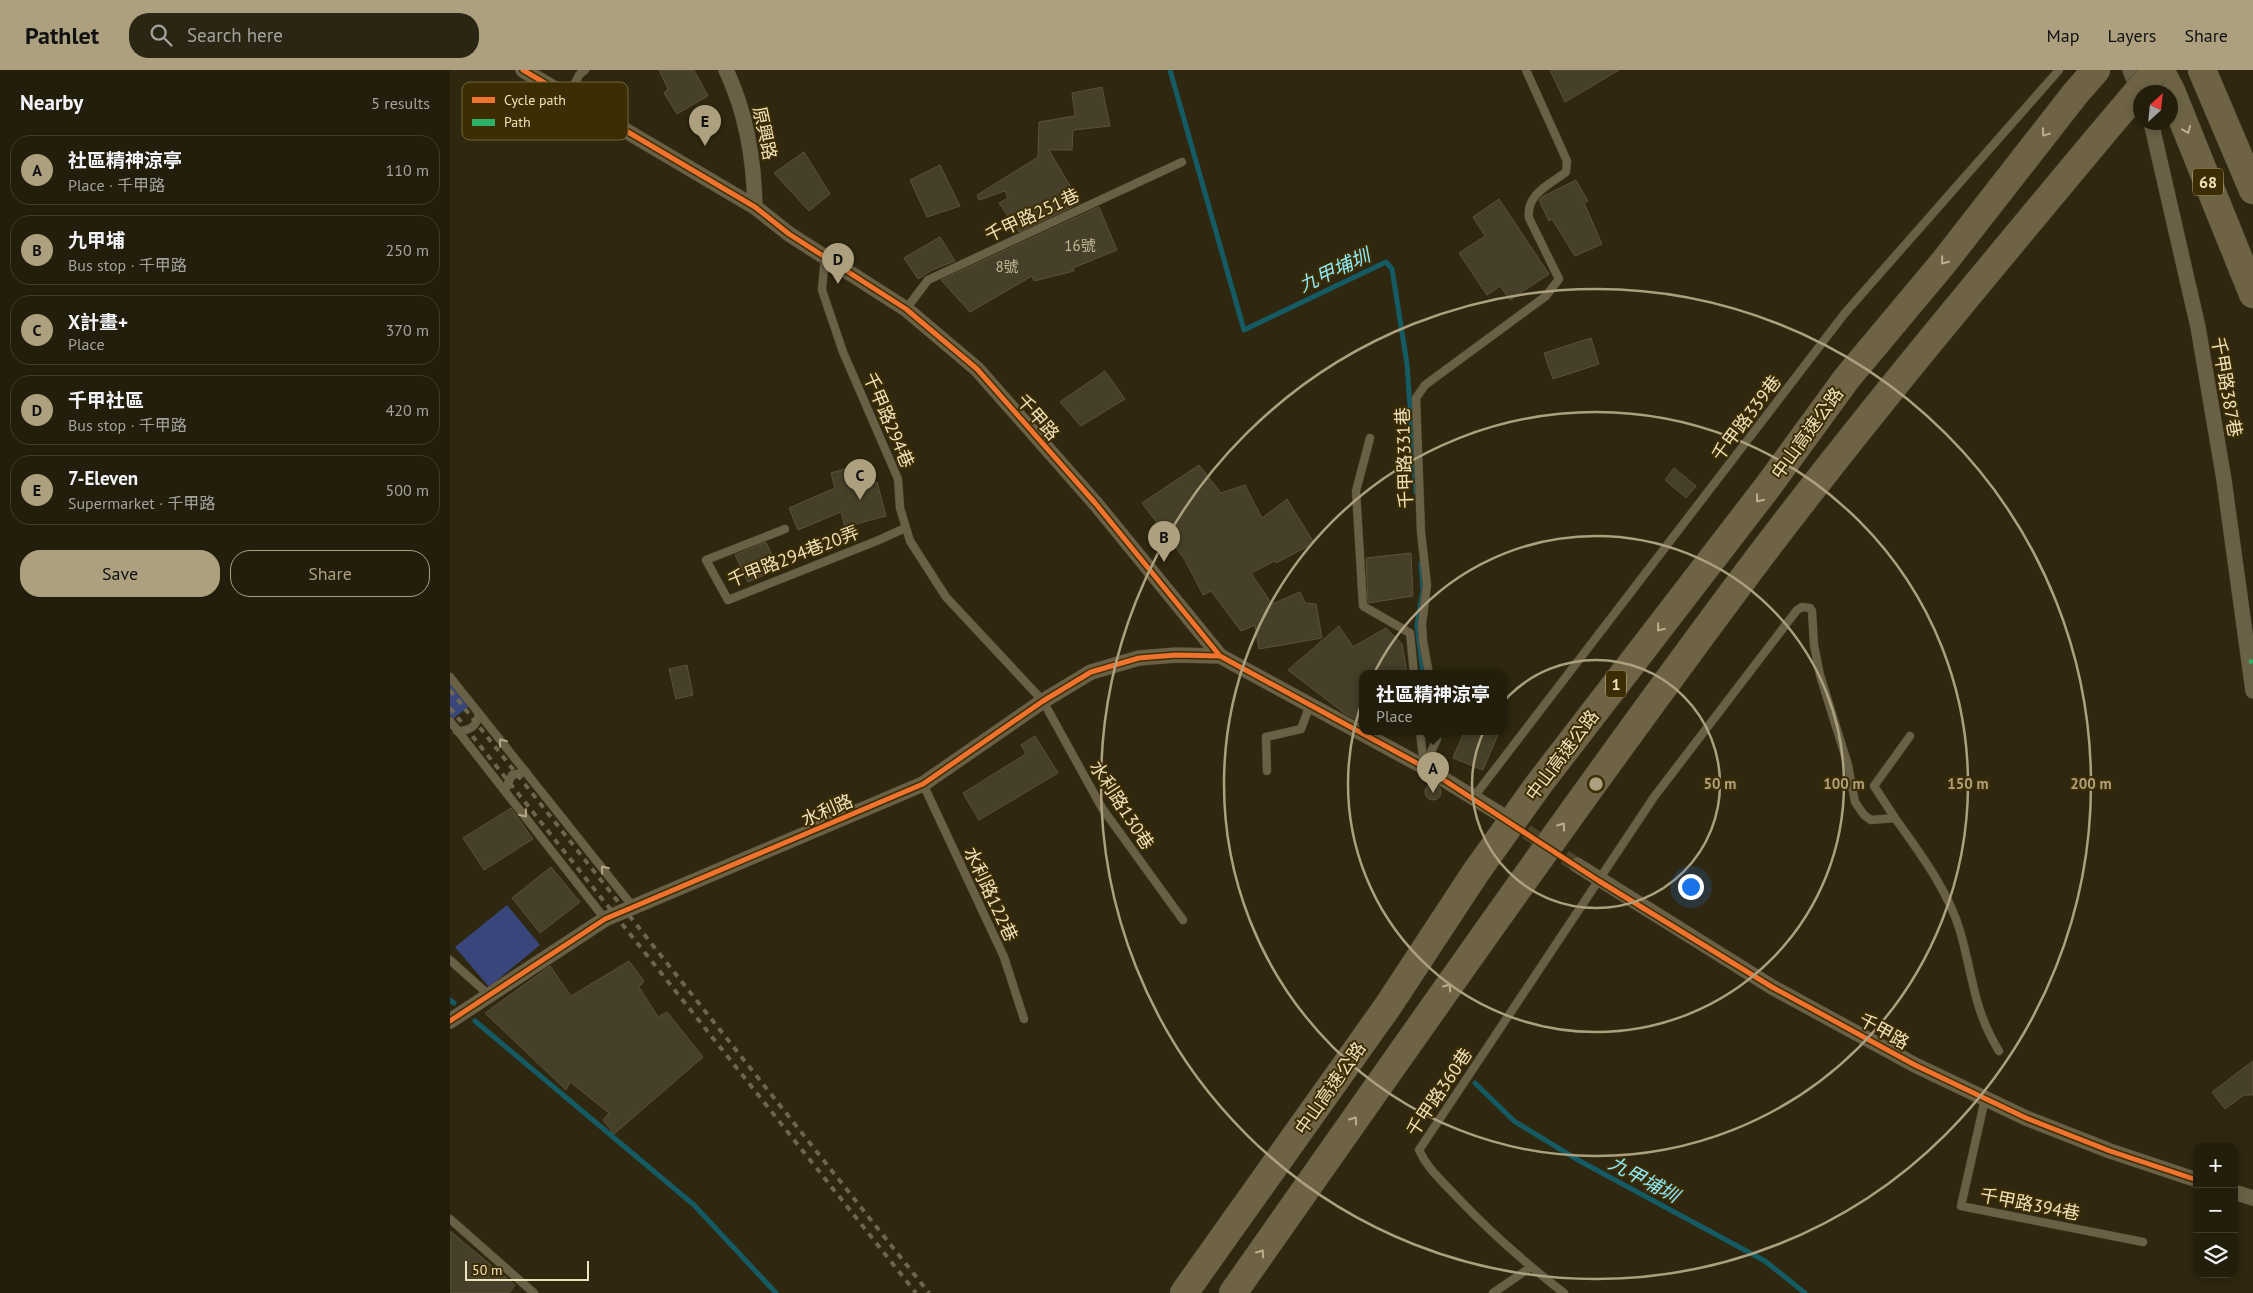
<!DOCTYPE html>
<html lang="en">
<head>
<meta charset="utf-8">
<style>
	body { margin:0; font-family:"PT Sans","Noto Sans TC",sans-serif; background:#2b2614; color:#f1f3f6 }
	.controls { position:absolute; right:15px; bottom:15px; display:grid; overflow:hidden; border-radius:10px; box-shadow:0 2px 8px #0003 }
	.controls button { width:45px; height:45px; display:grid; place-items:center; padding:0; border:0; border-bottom:1px solid #403b2c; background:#231d0b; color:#f1f3f6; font:25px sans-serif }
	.compass { position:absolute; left:1683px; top:15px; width:45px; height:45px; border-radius:50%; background:#231d0b; box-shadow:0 2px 8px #0003; rotate:27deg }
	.scale { position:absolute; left:15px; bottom:12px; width:124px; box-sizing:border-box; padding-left:5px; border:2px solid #efe1bc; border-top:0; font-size:14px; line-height:18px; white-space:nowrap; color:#efe1bc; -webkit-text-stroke:4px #3c2e02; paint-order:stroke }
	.you { position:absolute; left:1240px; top:816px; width:18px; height:18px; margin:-12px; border:4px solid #fff; border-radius:50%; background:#1a73e8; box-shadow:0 0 0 8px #1a73e833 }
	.badge { display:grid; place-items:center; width:32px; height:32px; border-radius:50%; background:#aca07f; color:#111; font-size:16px; font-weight:700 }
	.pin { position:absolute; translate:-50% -41px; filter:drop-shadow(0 1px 2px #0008) }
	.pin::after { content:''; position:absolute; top:26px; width:18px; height:15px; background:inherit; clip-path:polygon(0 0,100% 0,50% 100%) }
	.popup { position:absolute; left:909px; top:600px; width:148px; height:65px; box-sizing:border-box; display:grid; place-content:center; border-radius:10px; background:#231d0b; filter:drop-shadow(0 1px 4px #0005); font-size:16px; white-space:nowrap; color:#a3a29d }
	.popup b { font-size:19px; color:#f1f3f6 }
	.popup::after { content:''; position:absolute; left:50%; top:100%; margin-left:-10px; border:10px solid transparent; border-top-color:#231d0b }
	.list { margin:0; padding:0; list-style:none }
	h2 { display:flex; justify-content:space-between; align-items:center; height:65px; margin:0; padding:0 20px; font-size:21px }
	h2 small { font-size:16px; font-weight:400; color:#a3a29d }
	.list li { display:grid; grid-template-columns:32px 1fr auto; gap:15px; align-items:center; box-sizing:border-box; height:70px; margin:0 10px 10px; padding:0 10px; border:1px solid #403b2c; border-radius:20px }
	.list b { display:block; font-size:19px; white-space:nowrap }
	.list p { margin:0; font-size:16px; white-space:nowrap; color:#a3a29d }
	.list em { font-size:16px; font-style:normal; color:#a3a29d }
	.actions { display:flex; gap:10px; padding:15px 20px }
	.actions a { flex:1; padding:11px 0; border:1px solid #aca07f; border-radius:20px; text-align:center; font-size:18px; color:#aca07f }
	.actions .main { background:#aca07f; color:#111 }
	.icon { flex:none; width:28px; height:28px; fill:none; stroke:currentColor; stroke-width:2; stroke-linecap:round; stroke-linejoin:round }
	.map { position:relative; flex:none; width:1803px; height:1223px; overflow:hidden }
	header { display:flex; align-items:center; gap:30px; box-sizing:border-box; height:70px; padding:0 25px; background:#aca07f; color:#111 }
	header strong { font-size:24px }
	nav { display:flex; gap:28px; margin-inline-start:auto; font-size:18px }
	.search { width:350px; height:45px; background:#2b2614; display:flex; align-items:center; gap:12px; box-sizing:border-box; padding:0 18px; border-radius:20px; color:#a3a29d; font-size:19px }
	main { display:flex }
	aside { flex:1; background:#231d0b }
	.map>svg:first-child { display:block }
	.green { fill:#39467b }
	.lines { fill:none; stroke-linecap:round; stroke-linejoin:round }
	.stream { stroke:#155b64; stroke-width:5 }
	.building { fill:#463f29; stroke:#5b5237 }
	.street-tunnel { stroke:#4c4329; stroke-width:15; stroke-dasharray:15 8; stroke-linecap:butt }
	.lane-casing { stroke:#4a4330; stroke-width:9 }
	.street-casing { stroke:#4a4330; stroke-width:16 }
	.highway-casing { stroke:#4a4330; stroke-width:29 }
	.lane { stroke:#6a6045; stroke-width:8 }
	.street { stroke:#6a6045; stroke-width:15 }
	.highway { stroke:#6e6445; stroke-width:28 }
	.rail { stroke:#6c654f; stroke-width:4; stroke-dasharray:6 6; stroke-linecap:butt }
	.highway-bridge-casing { stroke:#4a4330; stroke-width:29; stroke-linecap:butt }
	.highway-bridge { stroke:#6e6445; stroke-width:28 }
	.quiet { stroke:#2db169; stroke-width:4; stroke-dasharray:8 4; stroke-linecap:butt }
	.cycleway-casing { stroke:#3c2e02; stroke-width:8 }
	.cycleway { stroke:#ef722f; stroke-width:5 }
	.oneway { stroke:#bbaf8c }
	.oneway2 { stroke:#b3a786 }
	.ring { fill:none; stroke:#aca07f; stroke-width:2.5 }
	.labels { text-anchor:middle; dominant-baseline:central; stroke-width:4; stroke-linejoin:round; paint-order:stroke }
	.number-label { font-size:15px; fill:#c5b897 }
	.shield { fill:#3c2e02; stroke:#b9ab84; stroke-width:1 }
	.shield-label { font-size:16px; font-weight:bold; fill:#efe1bc }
	.street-label { font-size:18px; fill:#efe1bc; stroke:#3c2e02 }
	.water-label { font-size:19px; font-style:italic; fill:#8de9fa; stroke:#3c2e02 }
	.key { fill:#3c2e02; stroke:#72643a; stroke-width:1 }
	.key-label { font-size:14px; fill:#efe1bc }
	.centre { fill:#aca07f; stroke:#3c2e02; stroke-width:2.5 }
	.ring-label { font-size:15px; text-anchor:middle; font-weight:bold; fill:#aca07f; stroke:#3c2e02; stroke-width:4; stroke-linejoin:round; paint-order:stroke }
</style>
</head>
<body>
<header>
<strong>Pathlet</strong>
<div class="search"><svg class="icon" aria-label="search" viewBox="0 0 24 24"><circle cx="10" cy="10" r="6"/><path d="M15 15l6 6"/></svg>Search here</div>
<nav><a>Map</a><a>Layers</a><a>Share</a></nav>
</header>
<main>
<aside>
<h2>Nearby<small>5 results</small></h2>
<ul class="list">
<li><span class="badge">A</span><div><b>社區精神涼亭</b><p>Place · 千甲路</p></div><em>110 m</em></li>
<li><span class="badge">B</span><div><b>九甲埔</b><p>Bus stop · 千甲路</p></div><em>250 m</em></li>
<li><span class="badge">C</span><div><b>X計畫+</b><p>Place</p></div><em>370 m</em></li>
<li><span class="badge">D</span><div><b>千甲社區</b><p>Bus stop · 千甲路</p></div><em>420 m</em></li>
<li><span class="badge">E</span><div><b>7-Eleven</b><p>Supermarket · 千甲路</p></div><em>500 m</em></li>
</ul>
<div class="actions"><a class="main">Save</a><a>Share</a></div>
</aside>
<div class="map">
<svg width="1803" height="1223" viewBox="0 0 1803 1223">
	<rect width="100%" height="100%" fill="#2f270f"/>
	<g class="green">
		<polygon points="0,612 19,636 3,649 0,645"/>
		<polygon points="57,835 90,875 39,917 5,877"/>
	</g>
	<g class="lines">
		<g class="stream">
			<polyline points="720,0 794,260 936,192 942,199 957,294 966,422"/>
			<polyline points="971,493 973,520 967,555 973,604"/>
			<polyline points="0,930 4,933"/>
			<polyline points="25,951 244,1135 326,1223"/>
			<polyline points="1025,1013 1064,1051 1128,1090 1315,1191 1355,1223"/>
		</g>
	</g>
	<g class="building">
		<polygon points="209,0 244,0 258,26 227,44 214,23 218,19"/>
		<polygon points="1100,0 1169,0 1115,32"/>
		<polygon points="652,17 660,56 623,60 622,80 599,80 630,133 569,162 549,133 558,128 555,121 529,130 527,125 588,87 589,52 625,46 622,23"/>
		<polygon points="354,82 380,124 359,141 324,103"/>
		<polygon points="490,95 510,136 477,147 460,110"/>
		<polygon points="1126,110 1138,131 1134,133 1152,174 1125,186 1102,149 1099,151 1089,130 1092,127"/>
		<polygon points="1049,129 1099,204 1060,230 1050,216 1037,225 1009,183 1035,166 1023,147"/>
		<polygon points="649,137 667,180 623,198 624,201 584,211 582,206 520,242 491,210"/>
		<polygon points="490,167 505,191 482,200 468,209 454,188"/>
		<polygon points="1141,268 1149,294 1103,309 1094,283"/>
		<polygon points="655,301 675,329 631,356 610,332"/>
		<polygon points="413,394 419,414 427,412 436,446 395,457 391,442 348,460 339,438 385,418 381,403"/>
		<polygon points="749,395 771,423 795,415 812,448 837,429 864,473 826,493 825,491 801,503 822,534 850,522 855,533 866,534 872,568 809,579 805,555 791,561 761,521 753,525 735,490 692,433"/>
		<polygon points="1224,398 1246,416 1236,428 1215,410"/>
		<polygon points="316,472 328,499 298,512 285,485"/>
		<polygon points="961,483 963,526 918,533 916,488"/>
		<polygon points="889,556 903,577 936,558 952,574 957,604 913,604 913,653 894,643 838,600"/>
		<polygon points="237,595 243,625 226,629 219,599"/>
		<polygon points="1014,662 1049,662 1033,700 1003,688"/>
		<polygon points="585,666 608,703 529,750 513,723 576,684 571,675"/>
		<circle cx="983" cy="722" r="8"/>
		<polygon points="61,738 83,769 34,800 13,768"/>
		<polygon points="101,797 130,832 90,863 62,828"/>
		<polygon points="179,891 194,911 189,917 208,947 217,942 253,987 164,1064 153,1050 159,1043 120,1012 116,1020 35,943 100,896 121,926"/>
		<polygon points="1803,991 1803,1025 1794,1025 1775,1039 1762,1022"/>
		<polygon points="0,1161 65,1215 59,1223 0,1223"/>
	</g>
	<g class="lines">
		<polyline class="street-tunnel" points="1057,749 1127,795"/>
		<defs>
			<g id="lane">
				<polyline points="118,27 129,5 135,0"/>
				<polyline points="375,186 372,220 393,282 448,409 450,438 460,471 496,527 593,631 652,738 733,850"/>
				<polyline points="456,239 478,210 732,92"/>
				<polyline points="920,368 906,421 913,536 960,563 964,604"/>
				<polyline points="335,459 256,490 278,530 429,470 455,458"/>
				<path d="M979,604L973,571L972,554L977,515L971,462L966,328L975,315L1096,226L1109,209L1079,148C1076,124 1099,115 1116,102L1117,91L1076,0"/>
				<polyline points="0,607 184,838"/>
				<polyline points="0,651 155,849"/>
				<path d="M7,661C20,661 27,656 29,644"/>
				<polyline points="970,662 974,695"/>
				<polyline points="974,697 987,669 986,662"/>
				<polyline points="817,701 816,667 851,659 860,635"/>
				<polyline points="473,714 554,887 574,949"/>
				<polyline points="55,720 62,705 76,702"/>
				<polyline points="1023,728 1395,243 1609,0"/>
				<polyline points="1445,748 1424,716 1460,666"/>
				<polyline points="0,890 40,926"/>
				<polyline points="1535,1029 1511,1136 1693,1172"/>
				<polyline points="0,1149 84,1223"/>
				<polyline points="1043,1223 1081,1197"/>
				<path d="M1114,1223C1075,1193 1039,1161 1005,1125C991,1110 977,1098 969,1080L1204,727L1347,540L1352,537L1360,538L1362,541L1364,575L1370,605L1398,695L1405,732L1414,745L1421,750L1445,748C1469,782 1498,820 1510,861C1523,905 1523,939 1549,981"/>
			</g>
			<g id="street">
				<polyline points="73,0 305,137 339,164 456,239 527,299 646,434 770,586 974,697 1050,744"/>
				<path d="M276,0C297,44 304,90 305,137"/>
				<polyline points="1680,0 1690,25"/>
				<polyline points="1701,52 1748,257 1774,410 1803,621"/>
				<polyline points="1127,795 1322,917 1465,995 1576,1048 1660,1081 1747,1110"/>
				<polyline points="0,951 155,849 473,714 593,631 641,602 689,588 726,585 770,586"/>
				<polyline points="1784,1122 1803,1128"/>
			</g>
			<g id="highway">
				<polyline points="1710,0 1721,21 1803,224"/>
				<polyline points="1752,0 1803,120"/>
				<polyline points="734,1223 938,936 1026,802 1089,714 1319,415 1397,308 1494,192 1625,24 1646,0"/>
				<path d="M783,1223C953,981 1122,738 1299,501C1411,352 1531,209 1651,65"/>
			</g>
		</defs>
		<use href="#lane" class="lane-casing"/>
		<use href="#street" class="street-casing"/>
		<use href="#highway" class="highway-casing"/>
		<use href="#lane" class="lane"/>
		<use href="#street" class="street"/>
		<use href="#highway" class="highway"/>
		<g class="rail">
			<polyline points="0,620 479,1223"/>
			<polyline points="0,638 466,1223"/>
		</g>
		<defs>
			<polyline id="highway-bridge" points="1651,65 1706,0"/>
		</defs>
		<use href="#highway-bridge" class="highway-bridge-casing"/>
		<use href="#highway-bridge" class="highway-bridge"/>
		<polyline class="quiet" points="1799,592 1803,591"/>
		<defs>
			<g id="cycleway">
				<polyline points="73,0 305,137 339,164 456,239 527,299 646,434 770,586 974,697 1149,811 1322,917 1465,995 1576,1048 1660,1081 1747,1110"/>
				<polyline points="0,951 155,849 473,714 593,631 641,602 689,588 726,585 770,586"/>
			</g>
		</defs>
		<use href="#cycleway" class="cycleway-casing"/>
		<use href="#cycleway" class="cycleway"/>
	</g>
	<defs><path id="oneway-chevron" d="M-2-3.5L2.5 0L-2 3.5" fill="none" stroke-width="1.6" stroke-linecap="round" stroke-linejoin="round" transform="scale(1.25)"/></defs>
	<g class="oneway">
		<use href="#oneway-chevron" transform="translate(1737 60) rotate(68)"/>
		<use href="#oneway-chevron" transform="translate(1595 63) rotate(127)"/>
		<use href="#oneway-chevron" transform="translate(1494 191) rotate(129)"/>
		<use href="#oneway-chevron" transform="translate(1309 429) rotate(128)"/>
		<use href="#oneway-chevron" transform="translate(1210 558) rotate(128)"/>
		<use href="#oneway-chevron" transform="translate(1112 756) rotate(-54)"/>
		<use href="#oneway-chevron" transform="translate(998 917) rotate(-55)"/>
		<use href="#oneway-chevron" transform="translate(904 1050) rotate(-55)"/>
		<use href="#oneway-chevron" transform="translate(811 1183) rotate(-55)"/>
	</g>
	<g class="oneway2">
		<use href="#oneway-chevron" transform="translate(52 672) rotate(-129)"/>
		<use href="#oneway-chevron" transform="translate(74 744) rotate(52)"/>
		<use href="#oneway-chevron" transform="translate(154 799) rotate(-129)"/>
	</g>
	<g class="ring">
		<circle cx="1146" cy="714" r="124"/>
		<circle cx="1146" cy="714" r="248"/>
		<circle cx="1146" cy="714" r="372"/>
		<circle cx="1146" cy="714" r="495"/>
	</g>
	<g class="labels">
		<g class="number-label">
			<text x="630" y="175">16號</text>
			<text x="557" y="196">8號</text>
		</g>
		<g class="shield">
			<rect x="1743" y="98.5" width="30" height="27" rx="4"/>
			<rect x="1156" y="600.5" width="20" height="27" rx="4"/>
		</g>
		<g class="shield-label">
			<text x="1758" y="112">68</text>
			<text x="1166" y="614">1</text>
		</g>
		<g class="street-label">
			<text transform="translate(315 63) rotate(78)">原興路</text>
			<text transform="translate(582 145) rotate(-25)">千甲路251巷</text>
			<text transform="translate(1777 317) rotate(80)">千甲路387巷</text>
			<text transform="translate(588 347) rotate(49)">千甲路</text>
			<text transform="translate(1296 348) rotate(-53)">千甲路339巷</text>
			<text transform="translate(439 350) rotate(67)">千甲路294巷</text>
			<text transform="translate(1357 363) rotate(-54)">中山高速公路</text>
			<text transform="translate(954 388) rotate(-92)">千甲路331巷</text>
			<text transform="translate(343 486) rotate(-21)">千甲路294巷20弄</text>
			<text transform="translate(1112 685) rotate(-53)">中山高速公路</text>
			<text transform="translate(672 735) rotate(57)">水利路130巷</text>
			<text transform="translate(377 740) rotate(-23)">水利路</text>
			<text transform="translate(541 824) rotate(65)">水利路122巷</text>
			<text transform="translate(1434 961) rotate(29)">千甲路</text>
			<text transform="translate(880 1018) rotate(-55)">中山高速公路</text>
			<text transform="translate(989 1022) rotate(-56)">千甲路360巷</text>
			<text transform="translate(1580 1134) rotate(11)">千甲路394巷</text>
		</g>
		<g class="water-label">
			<text transform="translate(884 200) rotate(-25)">九甲埔圳</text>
			<text transform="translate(1194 1109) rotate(28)">九甲埔圳</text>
		</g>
	</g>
	<rect x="12" y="12" width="166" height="58" rx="8" class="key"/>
	<rect x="22" y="27" width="23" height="6" fill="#ef722f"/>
	<rect x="22" y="49" width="23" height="7" fill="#2db169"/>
	<g class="key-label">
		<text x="54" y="35">Cycle path</text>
		<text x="54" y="57">Path</text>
	</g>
	<circle cx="1146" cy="714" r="8" class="centre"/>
	<g class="ring-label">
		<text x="1270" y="719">50 m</text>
		<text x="1394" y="719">100 m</text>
		<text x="1518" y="719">150 m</text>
		<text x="1641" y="719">200 m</text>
	</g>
</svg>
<div class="controls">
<button>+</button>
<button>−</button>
<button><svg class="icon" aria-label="layers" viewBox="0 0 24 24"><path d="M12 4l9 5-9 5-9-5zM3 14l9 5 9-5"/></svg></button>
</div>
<svg class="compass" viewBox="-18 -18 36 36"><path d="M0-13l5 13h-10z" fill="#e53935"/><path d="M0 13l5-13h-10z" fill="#a3a29d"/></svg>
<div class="scale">50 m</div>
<div class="you"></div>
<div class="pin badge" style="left:983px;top:723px">A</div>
<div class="popup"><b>社區精神涼亭</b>Place</div>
<div class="pin badge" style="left:714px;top:492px">B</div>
<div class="pin badge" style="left:410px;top:430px">C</div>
<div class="pin badge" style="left:388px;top:214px">D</div>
<div class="pin badge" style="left:255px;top:76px">E</div>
</div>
</main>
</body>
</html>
